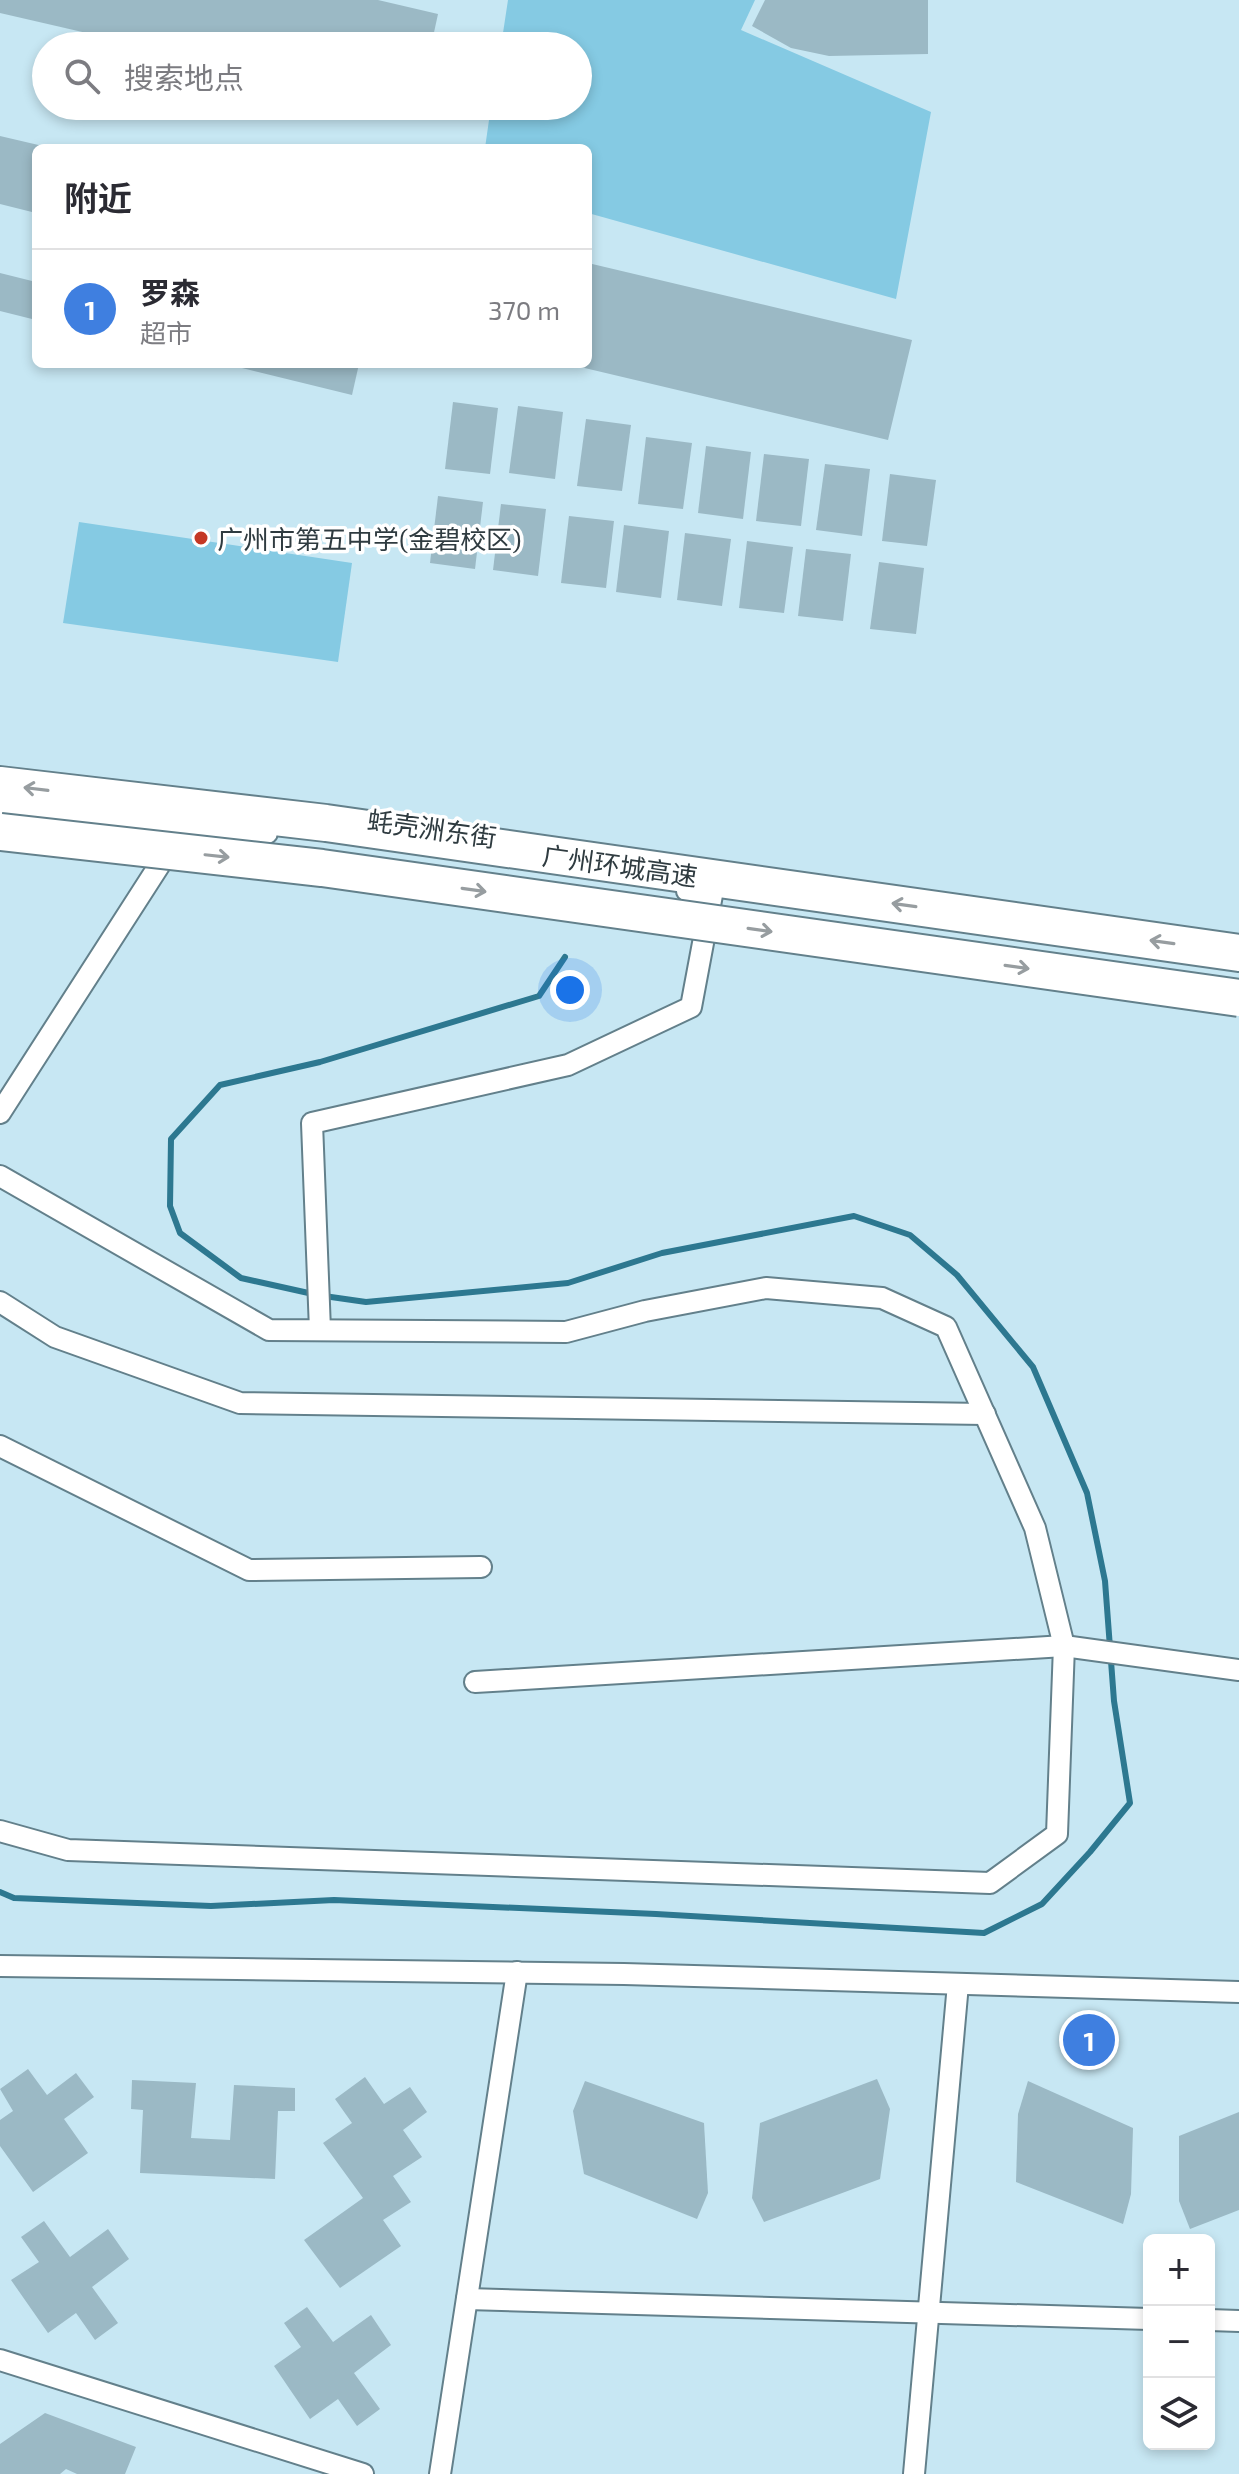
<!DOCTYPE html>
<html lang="zh">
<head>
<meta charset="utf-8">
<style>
	body { margin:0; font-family:"Exo 2","Noto Sans SC",sans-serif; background:#f2f2f3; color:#2b2b33 }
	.controls { position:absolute; right:24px; bottom:24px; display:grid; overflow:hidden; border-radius:12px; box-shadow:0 4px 12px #0003 }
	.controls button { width:72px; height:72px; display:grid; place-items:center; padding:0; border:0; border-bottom:2px solid #e1e1e2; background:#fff; color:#2b2b33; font:40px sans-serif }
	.you { position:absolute; left:570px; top:990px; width:28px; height:28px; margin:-20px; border:6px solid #fff; border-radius:50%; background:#1a73e8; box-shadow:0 0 0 12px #1a73e833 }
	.badge { display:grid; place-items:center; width:52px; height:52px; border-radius:50%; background:#ea580c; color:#fff; font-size:26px; font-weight:700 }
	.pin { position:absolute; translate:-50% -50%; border:4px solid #fff; box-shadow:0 2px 8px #0006 }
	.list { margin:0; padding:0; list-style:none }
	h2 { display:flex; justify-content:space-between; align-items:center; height:104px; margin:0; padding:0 32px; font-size:34px }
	h2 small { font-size:26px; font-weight:400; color:#7c7c81 }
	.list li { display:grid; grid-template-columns:52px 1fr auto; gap:24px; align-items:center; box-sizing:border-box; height:120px; padding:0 32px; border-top:2px solid #e1e1e2 }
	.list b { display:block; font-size:30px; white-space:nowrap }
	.list p { margin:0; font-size:26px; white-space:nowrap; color:#7c7c81 }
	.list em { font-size:26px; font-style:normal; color:#7c7c81 }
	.icon { flex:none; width:44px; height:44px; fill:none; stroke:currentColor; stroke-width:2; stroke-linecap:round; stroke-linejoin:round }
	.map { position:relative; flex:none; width:1239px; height:2474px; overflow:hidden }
	.search { position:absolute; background:#fff; box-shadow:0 4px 12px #0003; left:32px; top:32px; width:560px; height:88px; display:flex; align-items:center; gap:20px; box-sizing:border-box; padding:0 28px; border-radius:44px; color:#7c7c81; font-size:30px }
	.panel { position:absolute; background:#fff; box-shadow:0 4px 12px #0003; left:32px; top:144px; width:560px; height:224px; border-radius:12px }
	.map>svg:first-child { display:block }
	.green { fill:#85cae3 }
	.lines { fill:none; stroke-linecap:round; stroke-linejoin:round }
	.stream { stroke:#2d7890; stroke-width:6 }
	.building { fill:#9bb9c5 }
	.minor-casing { stroke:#63808b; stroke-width:24 }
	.motorway-casing { stroke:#63808b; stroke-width:40 }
	.minor { stroke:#fff; stroke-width:20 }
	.motorway { stroke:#fff; stroke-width:36 }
	.motorway-bridge-casing { stroke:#63808b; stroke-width:40; stroke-linecap:butt }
	.motorway-bridge { stroke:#fff; stroke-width:36 }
	.oneway { stroke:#979da0 }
	.poi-dot { fill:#c43825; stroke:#fff; stroke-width:3 }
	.labels { text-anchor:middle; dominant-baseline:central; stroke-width:7; stroke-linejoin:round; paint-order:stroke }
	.poi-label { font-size:26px; fill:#2f3b40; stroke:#fff; text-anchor:start }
	.street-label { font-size:26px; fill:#2f3b40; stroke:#fff }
</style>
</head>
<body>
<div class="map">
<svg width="1239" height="2474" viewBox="0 0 1239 2474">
	<rect width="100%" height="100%" fill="#c7e7f3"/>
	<g class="green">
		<polygon points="508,0 755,0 741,30 931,112 896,299 588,213 588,148 485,148 491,106 578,106 578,46 501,46"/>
		<polygon points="79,522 352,563 338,662 63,623"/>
	</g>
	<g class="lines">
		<g class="stream">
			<polyline points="313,1294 241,1278 180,1233 170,1206 171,1139 220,1085 320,1062 539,996 565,957"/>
			<polyline points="0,1892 14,1898 211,1906 334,1900 656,1914 984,1933 1042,1904 1090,1852 1130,1803 1114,1701 1105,1581 1087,1493 1033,1367 957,1275 910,1235 854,1216 662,1253 568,1283 366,1302 324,1296"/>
		</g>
	</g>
	<g class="building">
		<polygon points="0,0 378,0 438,14 431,46 143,46 0,13"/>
		<polygon points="765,0 928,0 928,54 829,56 791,48 752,26"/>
		<polygon points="0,136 47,147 36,148 36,213 0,204"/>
		<polygon points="588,263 912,340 888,440 572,365 588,364"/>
		<polygon points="0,273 36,282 36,320 0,311"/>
		<polygon points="226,364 359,364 352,395"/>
		<polygon points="453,402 498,408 490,474 445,469"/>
		<polygon points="518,406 563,412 555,479 509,473"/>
		<polygon points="586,419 631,425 622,491 577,486"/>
		<polygon points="646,437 692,443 683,509 638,504"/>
		<polygon points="706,446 751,452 743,519 698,513"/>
		<polygon points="764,454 809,459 801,526 756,521"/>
		<polygon points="825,464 870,469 862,536 816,530"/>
		<polygon points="890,474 936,480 927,546 882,541"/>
		<polygon points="438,496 483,502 475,569 430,563"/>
		<polygon points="501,504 546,509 538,576 493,570"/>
		<polygon points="569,516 614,521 606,588 561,583"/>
		<polygon points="624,525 669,531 661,598 616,592"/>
		<polygon points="685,533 731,539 722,606 677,600"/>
		<polygon points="747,541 793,547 784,613 739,608"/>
		<polygon points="806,549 851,554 843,621 798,616"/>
		<polygon points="879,562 924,568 916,634 870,629"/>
		<polygon points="28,2069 47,2095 76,2073 94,2097 64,2119 88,2153 33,2192 0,2146 0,2120 13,2111 0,2089"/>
		<polygon points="365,2077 384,2104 410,2087 427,2112 403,2130 422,2157 393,2176 411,2202 383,2220 401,2246 340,2288 304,2240 363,2198 323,2143 352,2123 335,2099"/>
		<polygon points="877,2079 890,2109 880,2179 764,2222 752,2198 760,2123"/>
		<polygon points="132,2080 196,2083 191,2138 230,2140 234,2085 295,2088 295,2111 278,2111 275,2179 140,2173 143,2110 131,2109"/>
		<polygon points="585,2081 704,2123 708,2193 697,2219 584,2174 573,2111"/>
		<polygon points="1028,2081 1133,2128 1131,2194 1123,2224 1016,2182 1018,2114"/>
		<polygon points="1239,2112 1239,2210 1190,2229 1179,2201 1179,2136"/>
		<polygon points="44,2221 70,2257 108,2229 129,2259 92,2287 118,2323 95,2340 76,2313 48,2333 11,2280 39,2262 21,2237"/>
		<polygon points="307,2307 333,2342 371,2315 391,2345 354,2373 380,2409 357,2426 338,2399 310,2419 274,2366 301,2347 284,2323"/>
		<polygon points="45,2413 136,2447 125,2474 77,2474 66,2469 60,2474 0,2474 0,2444"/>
	</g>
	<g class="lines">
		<defs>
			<g id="minor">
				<polyline points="0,811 267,833"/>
				<polyline points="0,1113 171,847"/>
				<polyline points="0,1176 269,1330 566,1332 645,1311 766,1288 882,1298 946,1327 1035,1528 1064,1646 1057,1834 990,1883 68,1850 0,1831"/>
				<polyline points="0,1302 55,1337 240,1403 985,1414"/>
				<polyline points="320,1330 312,1123 568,1065 691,1007 712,895 687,891"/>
				<polyline points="0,1446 249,1570 481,1567"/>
				<polyline points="475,1682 1064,1646 1239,1670"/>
				<polyline points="0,1966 624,1974 1239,1992"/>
				<polyline points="467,2299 1149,2319"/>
				<polyline points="1209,2320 1239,2321"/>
				<polyline points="0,2360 363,2474"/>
				<polyline points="440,2474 517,1972"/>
				<polyline points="914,2474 958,1984"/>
			</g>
			<polyline id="motorway" points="0,785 326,823 1239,953"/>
		</defs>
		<use href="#minor" class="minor-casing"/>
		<use href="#motorway" class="motorway-casing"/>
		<use href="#minor" class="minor"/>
		<use href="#motorway" class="motorway"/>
		<defs>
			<polyline id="motorway-bridge" points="0,832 322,868 1239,998"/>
		</defs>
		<use href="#motorway-bridge" class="motorway-bridge-casing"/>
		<use href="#motorway-bridge" class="motorway-bridge"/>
	</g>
	<defs><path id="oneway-shaft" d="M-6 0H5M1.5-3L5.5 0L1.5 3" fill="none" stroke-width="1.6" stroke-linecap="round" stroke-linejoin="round" transform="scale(2)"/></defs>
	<g class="oneway">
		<use href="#oneway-shaft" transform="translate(36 789) rotate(-173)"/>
		<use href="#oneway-shaft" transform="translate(217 856) rotate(6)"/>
		<use href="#oneway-shaft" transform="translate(474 890) rotate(8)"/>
		<use href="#oneway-shaft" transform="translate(904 905) rotate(-172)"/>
		<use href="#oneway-shaft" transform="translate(760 930) rotate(8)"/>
		<use href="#oneway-shaft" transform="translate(1162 942) rotate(-172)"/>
		<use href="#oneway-shaft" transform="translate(1017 967) rotate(8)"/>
	</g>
	<circle class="poi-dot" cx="201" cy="538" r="8"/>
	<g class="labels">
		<g class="poi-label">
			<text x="217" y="538">广州市第五中学(金碧校区)</text>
		</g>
		<g class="street-label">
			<text transform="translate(432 828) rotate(8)">蚝壳洲东街</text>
			<text transform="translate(620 865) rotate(8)">广州环城高速</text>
		</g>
	</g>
</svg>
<div class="controls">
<button>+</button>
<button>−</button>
<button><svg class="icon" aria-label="layers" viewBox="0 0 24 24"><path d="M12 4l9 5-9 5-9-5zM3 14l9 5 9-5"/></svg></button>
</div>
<div class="you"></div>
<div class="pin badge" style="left:1089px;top:2040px;background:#3f7fe0">1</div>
<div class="search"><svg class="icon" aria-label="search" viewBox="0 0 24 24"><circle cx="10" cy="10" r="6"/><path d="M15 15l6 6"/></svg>搜索地点</div>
<section class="panel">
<h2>附近<small></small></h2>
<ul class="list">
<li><span class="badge" style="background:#3f7fe0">1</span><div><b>罗森</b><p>超市</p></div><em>370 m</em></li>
</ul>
</section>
</div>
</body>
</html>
